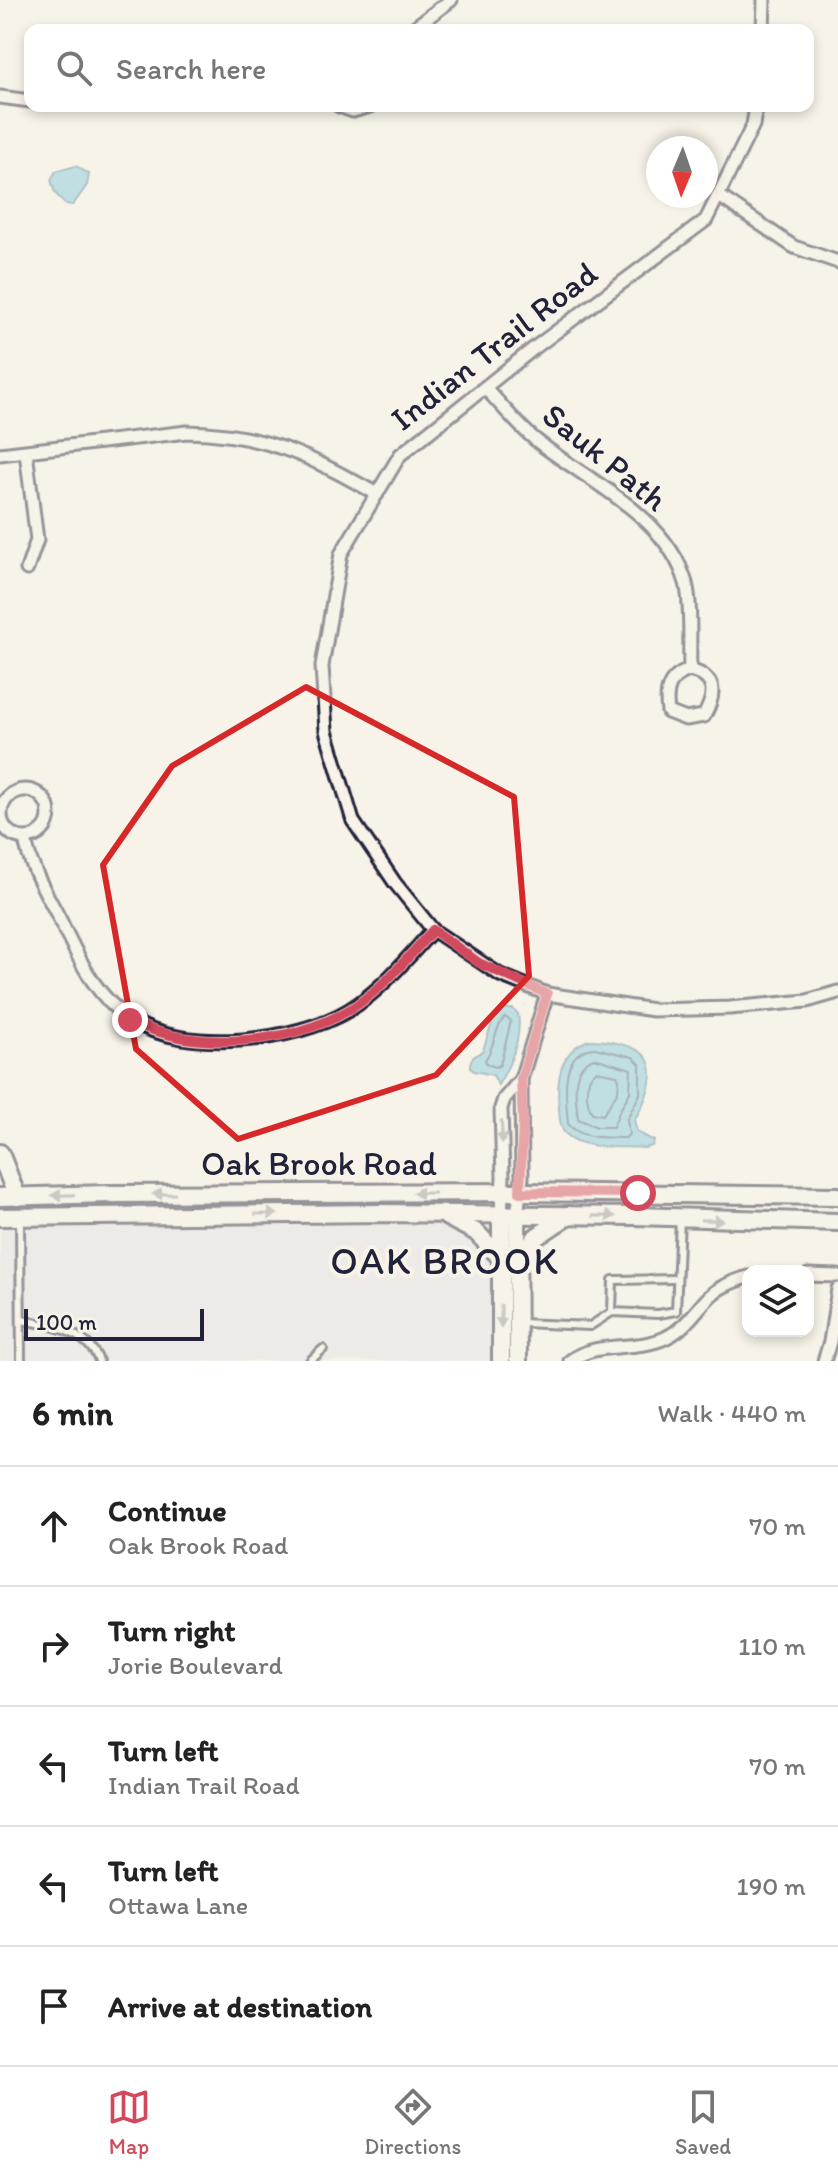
<!DOCTYPE html>
<html lang="en">
<head>
<meta charset="utf-8">
<style>
	body { margin:0; font-family:Itim,sans-serif; background:#f6f6f6; color:#222 }
	.controls { position:absolute; right:24px; bottom:24px; display:grid; overflow:hidden; border-radius:16px; box-shadow:0 4px 12px #0003 }
	.controls button { width:72px; height:72px; display:grid; place-items:center; padding:0; border:0; border-bottom:2px solid #e0e0e0; background:#fff; color:#222; font:40px sans-serif }
	.compass { position:absolute; left:646px; top:136px; width:72px; height:72px; border-radius:50%; background:#fff; box-shadow:0 4px 12px #0003; rotate:182deg }
	.scale { position:absolute; left:24px; bottom:20px; width:180px; box-sizing:border-box; padding-left:8px; border:4px solid #22223b; border-top:0; font-size:22px; line-height:28px; white-space:nowrap; color:#22223b; -webkit-text-stroke:6px #f7f3e8; paint-order:stroke }
	.stop { position:absolute; width:24px; height:24px; margin:-18px; border:6px solid #d1495b; border-radius:50%; background:#fff }
	.stop.end { background:#d1495b; border-color:#fff; box-shadow:0 2px 8px #0008 }
	.list { margin:0; padding:0; list-style:none }
	h2 { display:flex; justify-content:space-between; align-items:center; height:104px; margin:0; padding:0 32px; font-size:34px }
	h2 small { font-size:26px; font-weight:400; color:#767676 }
	.list li { display:grid; grid-template-columns:52px 1fr auto; gap:24px; align-items:center; box-sizing:border-box; height:120px; padding:0 32px; border-top:2px solid #e0e0e0 }
	.list b { display:block; font-size:30px; white-space:nowrap }
	.list p { margin:0; font-size:26px; white-space:nowrap; color:#767676 }
	.list em { font-size:26px; font-style:normal; color:#767676 }
	.icon { flex:none; width:44px; height:44px; fill:none; stroke:currentColor; stroke-width:2; stroke-linecap:round; stroke-linejoin:round }
	.map { position:relative; flex:none; width:838px; height:1361px; overflow:hidden }
	.search { position:absolute; background:#fff; box-shadow:0 4px 12px #0003; left:24px; right:24px; top:24px; height:88px; display:flex; align-items:center; gap:20px; box-sizing:border-box; padding:0 28px; border-radius:16px; color:#767676; font-size:30px }
	.sheet { height:704px; background:#fff }
	nav { display:flex; justify-content:space-around; align-items:center; box-sizing:border-box; height:112px; border-top:2px solid #e0e0e0; background:#fff; font-size:22px; color:#767676 }
	nav a { display:grid; justify-items:center; gap:4px }
	nav .on { color:#d1495b }
	.map>svg:first-child { display:block }
	.built { fill:#e3e0e7 }
	.water { fill:#7dc8dc; stroke:#59869c; stroke-width:2 }
	.lines { fill:none; stroke-linecap:round; stroke-linejoin:round }
	.shore { stroke:#46647b; stroke-width:2 }
	.lane-casing { stroke:#22223b; stroke-width:12 }
	.street-casing { stroke:#22223b; stroke-width:17 }
	.secondary-casing { stroke:#22223b; stroke-width:22 }
	.lane { stroke:#f7f3e8; stroke-width:6 }
	.street { stroke:#f7f3e8; stroke-width:11 }
	.secondary { stroke:#f7f3e8; stroke-width:16 }
	.oneway { fill:#97959a }
	.route { stroke:#d1495b; stroke-width:10 }
	.marked { fill:none; stroke:#d62828; stroke-width:6; stroke-linejoin:round }
	.labels { text-anchor:middle; dominant-baseline:central; stroke-width:8; stroke-linejoin:round; paint-order:stroke }
	.street-label { font-size:34px; fill:#22223b; stroke:#f7f3e8 }
	.quarter-label { font-size:38px; letter-spacing:2px; fill:#22223b; stroke:#f7f3e8 }
</style>
</head>
<body>
<div class="map">
<svg width="838" height="1361" viewBox="0 0 838 1361">
	<rect width="100%" height="100%" fill="#f7f3e8"/>
	<filter id="ink" filterUnits="userSpaceOnUse"><feTurbulence type="fractalNoise" baseFrequency=".0125" numOctaves="2"/><feDisplacementMap in="SourceGraphic" scale="16" xChannelSelector="R" yChannelSelector="G"/><feConvolveMatrix kernelMatrix="1 2 1 2 8 2 1 2 1" color-interpolation-filters="sRGB"/></filter>
	<g filter="url(#ink)">
		<polygon class="built" points="496,1220 495,1361 0,1361 0,1223"/>
		<g class="water">
			<polygon points="76,166 89,174 87,185 73,205 65,204 55,193 51,180 56,171"/>
			<path d="M503,1009H513L518,1014C522,1038 510,1065 498,1085L493,1075L474,1071L470,1068C470,1055 475,1058 483,1050L494,1017Z"/>
			<path d="M589,1040C604,1040 634,1044 644,1055C660,1071 644,1105 634,1120L637,1132L654,1141L652,1146L645,1148C622,1146 582,1151 565,1133C559,1127 560,1116 559,1109C556,1080 559,1051 589,1040Z"/>
		</g>
		<g class="lines">
			<g class="shore">
				<path d="M505,1017L511,1021L500,1065L496,1067L487,1064L485,1060C495,1047 494,1028 505,1017Z"/>
				<path d="M595,1048L633,1057L640,1064V1094L627,1119L629,1134L626,1138C607,1137 582,1140 568,1124C566,1098 558,1050 595,1048Z"/>
				<path d="M594,1058L631,1069L630,1092L619,1112L613,1127H597L578,1119C576,1098 569,1067 594,1058Z"/>
				<path d="M596,1071L617,1075L619,1079L618,1091L603,1115L592,1113C585,1100 584,1080 596,1071Z"/>
			</g>
			<defs>
				<g id="lane">
					<polyline points="20,1217 21,1361"/>
					<polyline points="612,1312 613,1280 677,1279"/>
					<path d="M21,1320C48,1324 88,1331 99,1361"/>
					<polyline points="521,1323 590,1326 612,1312 658,1314 676,1311 680,1219"/>
					<polyline points="310,1361 323,1349"/>
				</g>
				<g id="street">
					<polyline points="411,30 451,0"/>
					<polyline points="763,30 764,0"/>
					<polyline points="0,97 30,101"/>
					<polyline points="339,106 353,111 370,106"/>
					<polyline points="756,106 753,125 706,220 533,349 400,455 341,554 322,666 326,731 353,821 395,883 433,930 500,975 547,994 653,1010 730,1008 807,1001 838,992"/>
					<polyline points="719,196 794,247 838,262"/>
					<path d="M485,388C502,405 518,426 537,441C588,482 666,514 686,583C692,605 689,646 690,670C668,677 665,691 668,712L686,719L704,716C716,694 717,678 690,670"/>
					<polyline points="26,452 37,540 27,569"/>
					<path d="M0,454L187,432C267,434 309,456 377,494"/>
					<circle cx="25" cy="814" r="24"/>
					<path d="M25,839C30,870 51,900 64,928C81,963 97,998 131,1020C185,1055 296,1042 349,1010C382,990 407,958 433,930"/>
					<polyline points="501,1214 503,1177 501,1108 504,1099 521,1079"/>
					<polyline points="517,1215 522,1178 521,1079 547,994"/>
					<polyline points="808,1275 838,1276"/>
					<path d="M570,1361C598,1340 634,1352 665,1338C685,1329 695,1311 710,1296C720,1286 734,1281 748,1277"/>
					<polyline points="824,1361 830,1342 838,1289"/>
				</g>
				<g id="secondary">
					<polyline points="0,1153 17,1197"/>
					<polyline points="0,1197 109,1194 520,1192 838,1196"/>
					<polyline points="501,1214 501,1361"/>
					<polyline points="517,1215 518,1361"/>
					<polyline points="0,1217 381,1213 634,1216 838,1222"/>
					<polyline points="447,1217 476,1232 501,1258"/>
					<polyline points="517,1264 536,1237 569,1215"/>
				</g>
			</defs>
			<use href="#lane" class="lane-casing"/>
			<use href="#street" class="street-casing"/>
			<use href="#secondary" class="secondary-casing"/>
			<use href="#lane" class="lane"/>
			<use href="#street" class="street"/>
			<use href="#secondary" class="secondary"/>
		</g>
		<defs><path id="oneway-solid" d="M-6-.8H1V-3.2L6.5 0L1 3.2V.8H-6Z" transform="scale(2)"/></defs>
		<g class="oneway">
			<use href="#oneway-solid" transform="translate(502 1132) rotate(87)"/>
			<use href="#oneway-solid" transform="translate(424 1193) rotate(180)"/>
			<use href="#oneway-solid" transform="translate(164 1194) rotate(180)"/>
			<use href="#oneway-solid" transform="translate(63 1195) rotate(179)"/>
			<use href="#oneway-solid" transform="translate(266 1214)"/>
			<use href="#oneway-solid" transform="translate(604 1216) rotate(1)"/>
			<use href="#oneway-solid" transform="translate(712 1220) rotate(1)"/>
			<use href="#oneway-solid" transform="translate(501 1316) rotate(90)"/>
		</g>
	</g>
	<g class="lines" filter="url(#ink)">
		<path class="route" d="M130,1020C189,1053 292,1045 349,1010C382,990 407,958 433,930L479,963L547,994L521,1079L523,1121L520,1192L638,1193"/>
	</g>
	<path d="M0 0H838V1361H0ZM306,687L514,797L529,976L436,1075L238,1139L136,1049L103,865L172,766Z" fill="#f7f3e8" fill-opacity=".55" fill-rule="evenodd"/>
	<path class="marked" d="M306,687L514,797L529,976L436,1075L238,1139L136,1049L103,865L172,766Z"/>
	<g class="labels">
		<g class="street-label">
			<text transform="translate(494 346) rotate(-38)">Indian Trail Road</text>
			<text transform="translate(605 457) rotate(39)">Sauk Path</text>
			<text x="319" y="1163">Oak Brook Road</text>
		</g>
		<g class="quarter-label">
			<text x="445" y="1261">OAK BROOK</text>
		</g>
	</g>
</svg>
<div class="controls">
<button><svg class="icon" aria-label="layers" viewBox="0 0 24 24"><path d="M12 4l9 5-9 5-9-5zM3 14l9 5 9-5"/></svg></button>
</div>
<svg class="compass" viewBox="-18 -18 36 36"><path d="M0-13l5 13h-10z" fill="#e53935"/><path d="M0 13l5-13h-10z" fill="#767676"/></svg>
<div class="scale">100 m</div>
<div class="stop" style="left:638px;top:1193px"></div>
<div class="stop end" style="left:130px;top:1020px"></div>
<div class="search"><svg class="icon" aria-label="search" viewBox="0 0 24 24"><circle cx="10" cy="10" r="6"/><path d="M15 15l6 6"/></svg>Search here</div>
</div>
<section class="sheet">
<h2>6 min<small>Walk · 440 m</small></h2>
<ul class="list">
<li><svg class="icon" aria-label="ahead" viewBox="0 0 24 24"><path d="M12 20V5M6 11l6-6 6 6"/></svg><div><b>Continue</b><p>Oak Brook Road</p></div><em>70 m</em></li>
<li><svg class="icon" aria-label="right" viewBox="0 0 24 24"><path d="M7 20v-9h11M14 6l5 5-5 5"/></svg><div><b>Turn right</b><p>Jorie Boulevard</p></div><em>110 m</em></li>
<li><svg class="icon" aria-label="left" viewBox="0 0 24 24"><path d="M17 20v-9H6M10 6l-5 5 5 5"/></svg><div><b>Turn left</b><p>Indian Trail Road</p></div><em>70 m</em></li>
<li><svg class="icon" aria-label="left" viewBox="0 0 24 24"><path d="M17 20v-9H6M10 6l-5 5 5 5"/></svg><div><b>Turn left</b><p>Ottawa Lane</p></div><em>190 m</em></li>
<li><svg class="icon" aria-label="arrive" viewBox="0 0 24 24"><path d="M6 21V4h12l-3 4 3 4H6"/></svg><div><b>Arrive at destination</b></div></li>
</ul>
</section>
<nav>
<a class="on"><svg class="icon" aria-label="map" viewBox="0 0 24 24"><path d="M3 6l6-2 6 2 6-2v14l-6 2-6-2-6 2zM9 4v14M15 6v14"/></svg>Map</a>
<a><svg class="icon" aria-label="directions" viewBox="0 0 24 24"><path d="M12 3l9 9-9 9-9-9zM9 14v-3h6M13 9l2 2-2 2"/></svg>Directions</a>
<a><svg class="icon" aria-label="saved" viewBox="0 0 24 24"><path d="M7 4h10v16l-5-4-5 4z"/></svg>Saved</a>
</nav>
</body>
</html>
